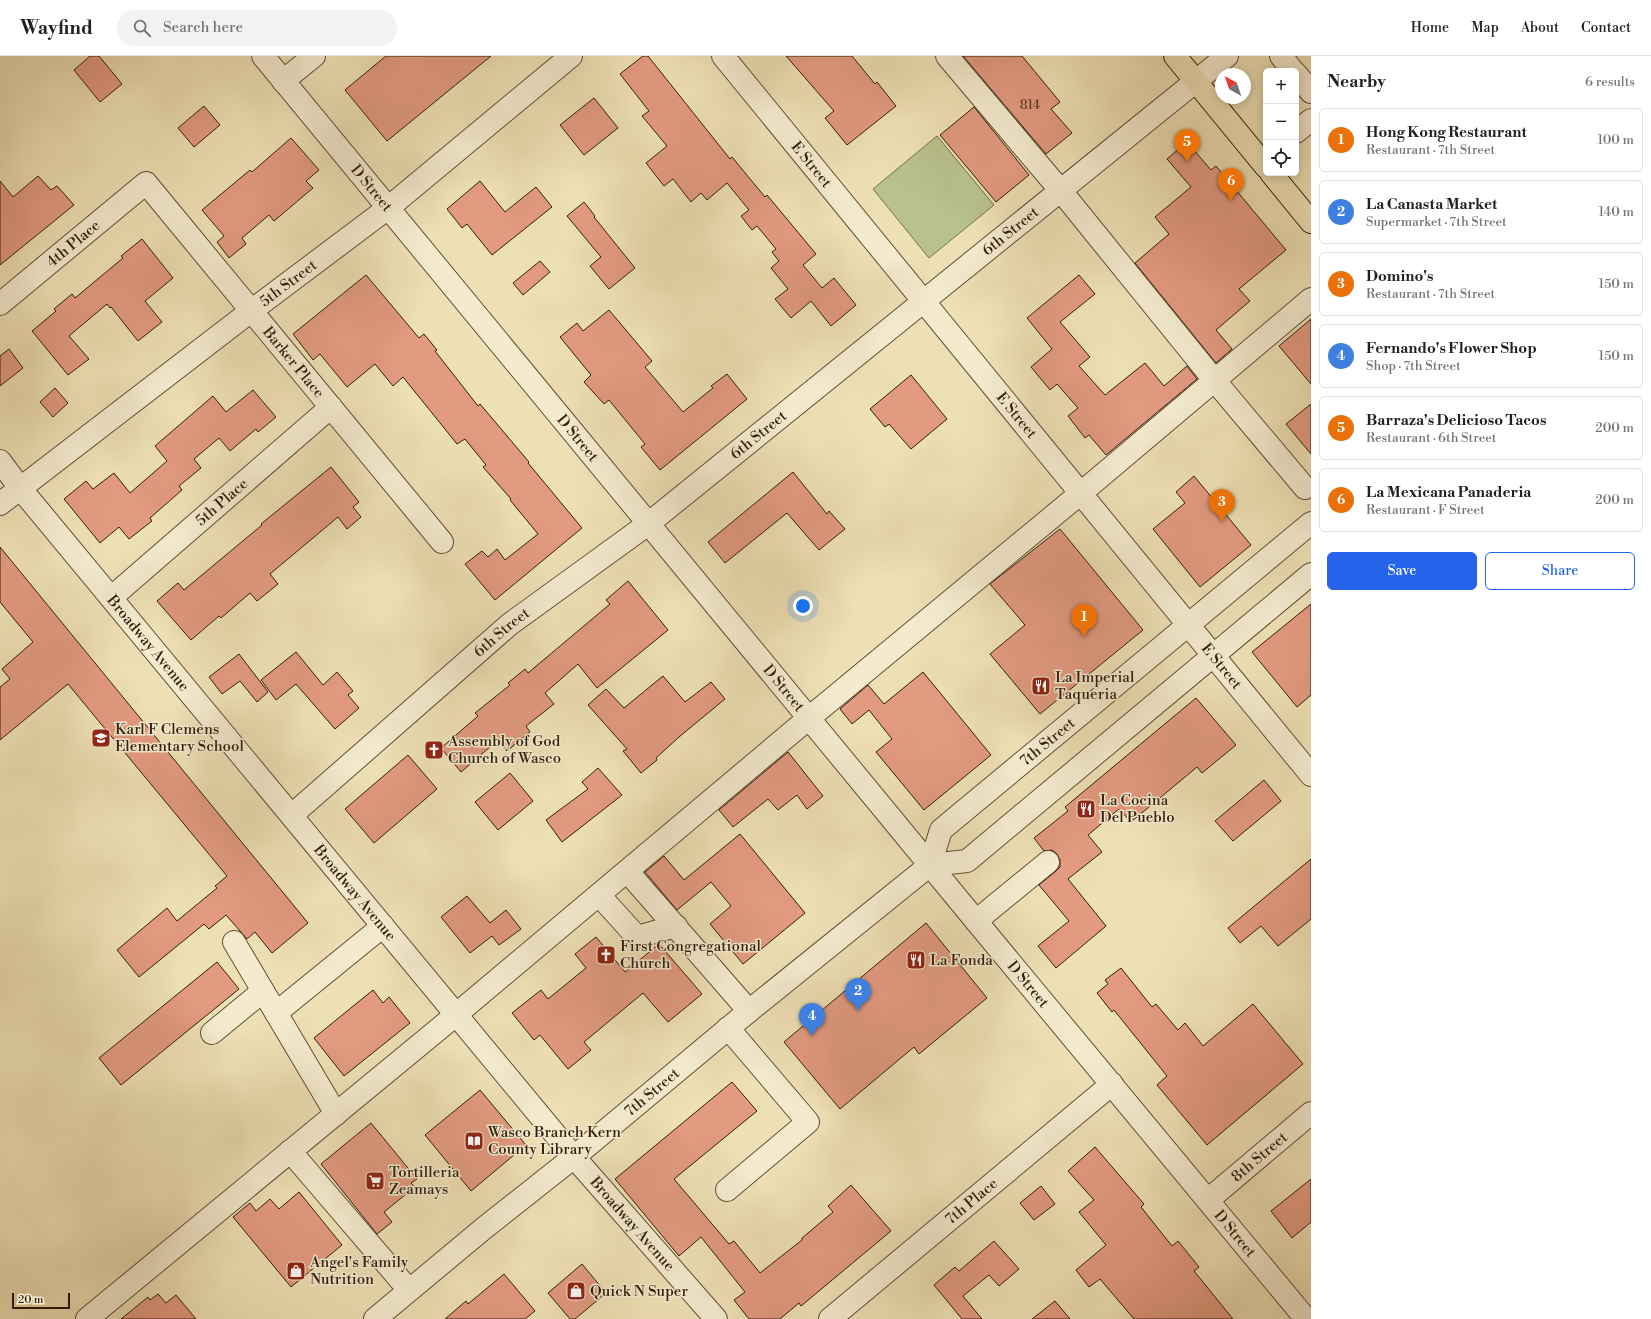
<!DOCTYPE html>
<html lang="en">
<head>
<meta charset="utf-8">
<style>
	body { margin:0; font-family:"Libre Bodoni",serif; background:#f2f2f2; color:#202124 }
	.controls { position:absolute; right:12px; top:12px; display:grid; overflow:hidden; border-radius:6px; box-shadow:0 2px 10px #0003 }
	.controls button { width:36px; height:36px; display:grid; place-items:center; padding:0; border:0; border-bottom:1px solid #e0e0e0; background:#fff; color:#202124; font:20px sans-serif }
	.compass { position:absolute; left:1215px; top:12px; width:36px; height:36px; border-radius:50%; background:#fff; box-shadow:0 2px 10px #0003; rotate:320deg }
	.scale { position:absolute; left:12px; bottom:10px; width:58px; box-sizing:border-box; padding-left:4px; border:2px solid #321d0d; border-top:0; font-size:11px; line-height:14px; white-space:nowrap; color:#321d0d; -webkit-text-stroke:3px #f4ebcf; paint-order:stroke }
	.you { position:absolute; left:803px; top:550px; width:14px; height:14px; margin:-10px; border:3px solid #fff; border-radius:50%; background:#1a73e8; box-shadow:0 0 0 6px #1a73e833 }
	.badge { display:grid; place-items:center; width:26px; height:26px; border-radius:50%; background:#2563eb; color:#fff; font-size:13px; font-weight:700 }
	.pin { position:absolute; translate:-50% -33px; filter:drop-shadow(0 1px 2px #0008) }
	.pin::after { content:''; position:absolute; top:21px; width:14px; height:12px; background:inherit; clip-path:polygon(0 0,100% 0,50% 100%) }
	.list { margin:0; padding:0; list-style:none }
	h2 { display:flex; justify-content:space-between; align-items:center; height:52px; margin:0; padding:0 16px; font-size:17px }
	h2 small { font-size:13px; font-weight:400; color:#757577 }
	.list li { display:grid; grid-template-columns:26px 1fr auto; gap:12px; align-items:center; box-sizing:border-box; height:64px; margin:0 8px 8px; padding:0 8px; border:1px solid #e0e0e0; border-radius:6px }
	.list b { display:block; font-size:15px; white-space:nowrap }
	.list p { margin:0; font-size:13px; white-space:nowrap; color:#757577 }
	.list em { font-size:13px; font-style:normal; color:#757577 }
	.actions { display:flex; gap:8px; padding:12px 16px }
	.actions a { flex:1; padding:9px 0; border:1px solid #2563eb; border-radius:6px; text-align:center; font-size:14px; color:#2563eb }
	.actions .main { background:#2563eb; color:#fff }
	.icon { flex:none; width:22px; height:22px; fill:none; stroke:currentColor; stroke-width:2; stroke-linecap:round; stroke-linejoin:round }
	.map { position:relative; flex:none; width:1311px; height:1263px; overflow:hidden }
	header { display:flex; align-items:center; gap:24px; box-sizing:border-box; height:56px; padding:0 20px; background:#fff; border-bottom:1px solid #e0e0e0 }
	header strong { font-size:19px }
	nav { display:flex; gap:22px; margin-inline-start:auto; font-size:14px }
	.search { width:280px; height:36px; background:#f2f2f2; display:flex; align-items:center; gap:10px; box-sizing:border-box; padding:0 14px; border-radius:22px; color:#757577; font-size:15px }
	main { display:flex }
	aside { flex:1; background:#fff }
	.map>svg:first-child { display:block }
	.green { fill:#b8c28e; stroke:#75704e }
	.building { fill:#e29a80; stroke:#321d0d }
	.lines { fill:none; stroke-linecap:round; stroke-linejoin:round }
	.minor-casing { stroke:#614e37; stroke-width:24 }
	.major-casing { stroke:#321d0d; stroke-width:24 }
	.minor { stroke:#f4ebcf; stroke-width:22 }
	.major { stroke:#eee0b5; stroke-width:22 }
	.labels { text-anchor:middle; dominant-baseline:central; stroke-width:3; stroke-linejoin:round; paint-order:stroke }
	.number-label { font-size:13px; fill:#5e3c2a }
	.street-label { font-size:15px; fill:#321d0d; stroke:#f4ebcf }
	.poi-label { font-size:15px; fill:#321d0d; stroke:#f4ebcf; text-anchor:start }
</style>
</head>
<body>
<header>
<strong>Wayfind</strong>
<div class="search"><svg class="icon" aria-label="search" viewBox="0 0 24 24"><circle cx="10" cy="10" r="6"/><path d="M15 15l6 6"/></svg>Search here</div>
<nav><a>Home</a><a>Map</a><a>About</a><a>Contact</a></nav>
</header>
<main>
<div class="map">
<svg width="1311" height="1263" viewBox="0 0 1311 1263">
	<rect width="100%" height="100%" fill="#eee0b5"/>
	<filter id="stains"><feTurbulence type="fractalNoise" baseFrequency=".005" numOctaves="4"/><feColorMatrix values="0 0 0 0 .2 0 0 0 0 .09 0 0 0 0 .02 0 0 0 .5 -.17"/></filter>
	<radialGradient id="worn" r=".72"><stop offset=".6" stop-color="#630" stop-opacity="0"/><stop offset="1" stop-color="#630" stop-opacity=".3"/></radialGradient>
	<polygon class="green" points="937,80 994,149 929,202 873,133"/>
	<g class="building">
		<polygon points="90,0 99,0 122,28 100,46 74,14"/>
		<polygon points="386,0 491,0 387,85 345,34"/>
		<polygon points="643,0 648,0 730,103 732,101 765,141 767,139 816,198 803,209 822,232 834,222 856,249 831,270 811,245 791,262 775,243 788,233 771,212 779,205 772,196 776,193 757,170 752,174 741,160 749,154 727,127 707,144 701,137 691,146 673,123 664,130 646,107 667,90 642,60 649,55 620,18"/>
		<polygon points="786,0 852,0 875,28 877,26 896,50 847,89 825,62 834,55"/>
		<polygon points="963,0 1022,0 1060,46 1051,53 1072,77 1046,98"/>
		<polygon points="594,42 618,72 584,99 560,69"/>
		<polygon points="204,50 220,69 194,91 178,72"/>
		<polygon points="974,51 1029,119 996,146 940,79"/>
		<polygon points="291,82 319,114 306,125 313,132 274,165 269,159 242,182 246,188 229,202 217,186 224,180 202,154 250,114 252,116"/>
		<polygon points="1187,86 1211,114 1216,110 1286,194 1239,233 1250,245 1216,274 1232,293 1216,307 1135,207 1169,178 1155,161 1191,131 1167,103"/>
		<polygon points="38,120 51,134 57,130 74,149 0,209 0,125 13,141"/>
		<polygon points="480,125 505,156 536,131 552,151 492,199 467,168 462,172 447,153"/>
		<polygon points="584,146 595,160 594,161 635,212 609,233 590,210 601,201 567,160"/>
		<polygon points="142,183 173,222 145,245 162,266 138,285 111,251 110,252 107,248 69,280 89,303 68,319 32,275 56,255 54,253 72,238 75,242 123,202 121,200"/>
		<polygon points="540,205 550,216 523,239 513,227"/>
		<polygon points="366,219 419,282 424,278 437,294 435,295 478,350 480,348 529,406 528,407 582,472 495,544 465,508 482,495 488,501 497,493 505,504 538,478 510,444 511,443 483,411 486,409 465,383 457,388 403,321 393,330 375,308 347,331 320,298 313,304 293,278"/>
		<polygon points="1079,219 1095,238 1060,266 1090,301 1079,310 1105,339 1145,307 1164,330 1187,310 1197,323 1106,399 1089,379 1085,382 1068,360 1078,352 1057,328 1050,334 1031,311 1052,293 1027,262"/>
		<polygon points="609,254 652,305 645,311 683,356 713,332 711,330 727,318 747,343 660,414 641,391 645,388 609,344 604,348 584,326 591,319 560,281 577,267 583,275"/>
		<polygon points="1311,263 1311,328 1279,290"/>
		<polygon points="9,293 23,312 0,330 0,300"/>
		<polygon points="911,319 947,363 911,393 889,368 885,371 870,353"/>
		<polygon points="55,332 68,347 53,361 40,346"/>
		<polygon points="253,334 276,361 258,376 256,373 230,395 219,382 194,403 201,412 179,430 182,434 150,462 152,465 129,483 119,471 100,487 64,443 86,425 93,433 114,417 130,437 167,405 155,390 213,340 226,356"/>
		<polygon points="1311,348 1311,398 1286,368"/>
		<polygon points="331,411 359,446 353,451 361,461 347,473 338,461 270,518 278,528 257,545 250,537 221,562 219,560 191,584 157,545 178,527 184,534 262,469 261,468"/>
		<polygon points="793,416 827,458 829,455 845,473 819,494 787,457 725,507 708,486"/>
		<polygon points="1194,420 1251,489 1200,531 1153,473 1185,447 1176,436"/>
		<polygon points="1060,473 1143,574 1040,658 990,598 1025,569 990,528"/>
		<polygon points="0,491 308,867 272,897 255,876 247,883 226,859 209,873 204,868 139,921 117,894 167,852 177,865 217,832 215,830 227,820 68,628 0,684 0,631 10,623 2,613 33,586 0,546"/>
		<polygon points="628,525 668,574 597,632 578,608 545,637 554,648 526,670 530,676 507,695 498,684 461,716 441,692 478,660 475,657 510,629 508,627 525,613 528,617 610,548 606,544"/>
		<polygon points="1311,548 1311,639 1297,651 1252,596"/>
		<polygon points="296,596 323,629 337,616 353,635 348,639 359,652 335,673 296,628 276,644 261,624"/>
		<polygon points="239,598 268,636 257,646 240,625 222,638 209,621"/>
		<polygon points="923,616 991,699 924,754 876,696 892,683 869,654 852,668 840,653 868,629 884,648"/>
		<polygon points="663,620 685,646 711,626 725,643 679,681 656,702 657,704 641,717 623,695 627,693 588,649 606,633 624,652"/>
		<polygon points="1196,642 1236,689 1202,717 1197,711 1131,766 1119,753 1088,779 1102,796 1068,823 1106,870 1056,912 1038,890 1069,865 1039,829 1056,815 1060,811 1060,804 1057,798 1052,794 1044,795 1034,782 1068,755 1065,751"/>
		<polygon points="788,696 823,740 807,753 797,739 778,754 768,743 733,771 719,754"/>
		<polygon points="408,699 437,733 374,787 345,753"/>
		<polygon points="598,712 622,739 562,786 546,764 588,733 582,726"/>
		<polygon points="510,717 533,745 498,774 475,746"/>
		<polygon points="1264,724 1281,745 1233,785 1215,765"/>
		<polygon points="740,778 805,857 743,908 710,868 731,850 711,826 677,854 645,816 664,800 684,824"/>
		<polygon points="1311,803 1311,863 1278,890 1261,870 1240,887 1228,872"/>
		<polygon points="467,840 490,867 506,854 521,873 499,889 492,880 470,897 441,861"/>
		<polygon points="926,867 987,942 919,998 914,991 840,1053 784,986"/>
		<polygon points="596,881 625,916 659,888 702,938 668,966 643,937 584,986 591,994 568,1013 540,979 534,984 512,957 541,934 548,943 586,912 575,898"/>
		<polygon points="217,906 239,933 121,1029 99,1002"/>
		<polygon points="1121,912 1152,951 1156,948 1178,974 1185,967 1203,990 1253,948 1303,1008 1207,1089 1157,1029 1167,1020 1114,954 1112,956 1097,937 1108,928 1105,924"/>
		<polygon points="373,934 383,947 389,941 410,967 344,1020 314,982"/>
		<polygon points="732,1026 757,1055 674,1123 729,1188 734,1185 760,1217 802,1184 802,1182 833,1156 828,1150 851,1129 891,1175 801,1250 799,1247 780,1263 749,1263 734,1244 745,1236 701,1181 679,1200 615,1123"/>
		<polygon points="480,1034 526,1089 471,1135 425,1079"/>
		<polygon points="371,1067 417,1123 411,1127 415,1131 384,1156 392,1166 377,1178 321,1108"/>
		<polygon points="1095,1091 1144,1148 1141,1151 1172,1190 1178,1185 1199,1211 1194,1215 1233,1263 1134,1263 1100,1223 1089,1231 1076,1214 1106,1189 1079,1156 1094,1144 1068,1115"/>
		<polygon points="1311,1123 1311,1166 1292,1182 1271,1155"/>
		<polygon points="1041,1130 1055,1148 1034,1164 1020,1147"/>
		<polygon points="299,1136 342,1189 291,1231 233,1161 250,1147 256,1155 270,1143 279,1153"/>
		<polygon points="994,1185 1019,1213 999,1230 989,1219 963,1240 982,1263 962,1263 934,1229 955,1211 959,1215"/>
		<polygon points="582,1208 606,1237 575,1263 570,1263 548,1237"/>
		<polygon points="504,1218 535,1255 525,1263 445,1263 466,1245 468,1248"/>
		<polygon points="158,1238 166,1247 176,1239 196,1263 121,1263 148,1241 150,1244"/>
		<polygon points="1055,1245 1070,1263 1032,1263"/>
	</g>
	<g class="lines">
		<defs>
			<g id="minor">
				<path id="s1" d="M263,0L976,865L1306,1263"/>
				<path id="s2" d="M723,0L1311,719"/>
				<polyline points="947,0 1061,135 1215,325 1305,432"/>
				<polyline points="1281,0 1293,15"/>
				<polyline points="1296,18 1311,36"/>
				<polyline points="283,25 314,0"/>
				<polyline points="1296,76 1311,64"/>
				<path id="s3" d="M0,248L146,127L442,486"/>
				<path id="s4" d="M0,405L20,432L574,1101L716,1263"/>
				<path id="s5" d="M0,448L251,255L388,152L571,0"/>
				<path id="s6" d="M112,541L331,351"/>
				<path id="s7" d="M292,759L510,568L648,468L1227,0"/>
				<polyline points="930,809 967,805 1311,518"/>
				<polyline points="627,815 749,955"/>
				<polyline points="599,839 637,881 676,870"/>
				<polyline points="976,865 1048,806"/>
				<polyline points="234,886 336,1058"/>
				<polyline points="276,957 383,870"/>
				<polyline points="212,977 263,935"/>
				<polyline points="290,1095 409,1234"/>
				<polyline points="727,1134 808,1066 728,972"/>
				<path id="s8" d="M1208,1144L1311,1057"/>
				<polyline points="87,1263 440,972 809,662 1081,437 1311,243"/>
				<path id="s9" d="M375,1263L483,1173L574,1101L749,955L930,809L941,774L1311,467"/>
				<path id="s10" d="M830,1263L1112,1028"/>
			</g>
			<g id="major">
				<polyline points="1175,0 1266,111"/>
				<polyline points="1271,117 1311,166"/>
			</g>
		</defs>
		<use href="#minor" class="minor-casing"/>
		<use href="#major" class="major-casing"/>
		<use href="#minor" class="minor"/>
		<use href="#major" class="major"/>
	</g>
	<defs>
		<symbol id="restaurant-square" viewBox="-11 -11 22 22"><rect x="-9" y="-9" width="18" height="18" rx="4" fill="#8f2418" stroke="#f4ebcf"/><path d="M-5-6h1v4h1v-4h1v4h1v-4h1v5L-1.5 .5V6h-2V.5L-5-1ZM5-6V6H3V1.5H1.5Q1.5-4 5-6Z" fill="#fff"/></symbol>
		<symbol id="school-square" viewBox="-11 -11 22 22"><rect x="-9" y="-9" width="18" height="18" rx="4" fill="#8f2418" stroke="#f4ebcf"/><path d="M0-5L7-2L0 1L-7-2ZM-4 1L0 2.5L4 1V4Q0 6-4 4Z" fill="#fff"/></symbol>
		<symbol id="church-square" viewBox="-11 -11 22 22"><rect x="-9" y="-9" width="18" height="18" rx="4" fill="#8f2418" stroke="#f4ebcf"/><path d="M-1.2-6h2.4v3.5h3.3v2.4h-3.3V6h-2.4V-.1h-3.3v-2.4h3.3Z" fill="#fff"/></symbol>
		<symbol id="library-square" viewBox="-11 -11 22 22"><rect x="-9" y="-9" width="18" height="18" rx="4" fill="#8f2418" stroke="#f4ebcf"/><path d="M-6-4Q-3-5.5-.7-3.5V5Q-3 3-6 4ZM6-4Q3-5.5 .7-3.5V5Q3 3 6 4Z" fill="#fff"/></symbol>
		<symbol id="supermarket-square" viewBox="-11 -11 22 22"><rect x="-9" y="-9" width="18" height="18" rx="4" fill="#8f2418" stroke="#f4ebcf"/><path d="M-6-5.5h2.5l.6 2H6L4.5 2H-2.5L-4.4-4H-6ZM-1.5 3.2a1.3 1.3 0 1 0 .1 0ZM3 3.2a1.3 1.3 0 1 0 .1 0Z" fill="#fff"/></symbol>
		<symbol id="shop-square" viewBox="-11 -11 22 22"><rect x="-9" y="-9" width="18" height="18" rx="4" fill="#8f2418" stroke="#f4ebcf"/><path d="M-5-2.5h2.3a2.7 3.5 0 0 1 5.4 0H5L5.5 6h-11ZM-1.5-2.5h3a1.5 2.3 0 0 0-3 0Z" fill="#fff"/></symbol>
	</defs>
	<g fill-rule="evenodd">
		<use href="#restaurant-square" x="1030" y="619" width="22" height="22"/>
		<use href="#school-square" x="90" y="671" width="22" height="22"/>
		<use href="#church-square" x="423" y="683" width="22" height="22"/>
		<use href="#restaurant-square" x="1075" y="742" width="22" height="22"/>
		<use href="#church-square" x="595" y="888" width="22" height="22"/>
		<use href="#restaurant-square" x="905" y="893" width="22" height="22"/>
		<use href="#library-square" x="463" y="1074" width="22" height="22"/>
		<use href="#supermarket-square" x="364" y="1114" width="22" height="22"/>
		<use href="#shop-square" x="285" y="1204" width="22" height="22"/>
		<use href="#shop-square" x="565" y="1224" width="22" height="22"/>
	</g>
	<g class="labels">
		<g class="number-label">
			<text x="1030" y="49">814</text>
		</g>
		<g class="street-label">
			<text stroke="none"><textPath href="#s2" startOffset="140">E Street</textPath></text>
			<text stroke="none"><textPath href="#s1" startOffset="171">D Street</textPath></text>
			<text stroke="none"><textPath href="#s7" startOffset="926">6th Street</textPath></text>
			<text stroke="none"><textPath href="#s3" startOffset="95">4th Place</textPath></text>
			<text stroke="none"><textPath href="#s5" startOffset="363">5th Street</textPath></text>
			<text stroke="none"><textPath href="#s3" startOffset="422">Barker Place</textPath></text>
			<text stroke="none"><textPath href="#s2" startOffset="464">E Street</textPath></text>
			<text stroke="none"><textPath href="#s7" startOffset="602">6th Street</textPath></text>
			<text stroke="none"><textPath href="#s1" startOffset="495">D Street</textPath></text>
			<text stroke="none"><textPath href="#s6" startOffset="145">5th Place</textPath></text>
			<text stroke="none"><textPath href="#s7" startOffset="278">6th Street</textPath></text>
			<text stroke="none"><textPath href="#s4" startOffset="235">Broadway Avenue</textPath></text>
			<text stroke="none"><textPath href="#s2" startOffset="788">E Street</textPath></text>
			<text stroke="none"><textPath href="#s1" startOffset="819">D Street</textPath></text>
			<text stroke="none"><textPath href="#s9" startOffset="892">7th Street</textPath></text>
			<text stroke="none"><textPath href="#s4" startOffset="559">Broadway Avenue</textPath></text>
			<text stroke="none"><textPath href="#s1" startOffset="1203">D Street</textPath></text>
			<text stroke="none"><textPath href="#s9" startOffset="358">7th Street</textPath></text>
			<text stroke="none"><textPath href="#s8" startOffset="67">8th Street</textPath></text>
			<text stroke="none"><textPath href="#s10" startOffset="184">7th Place</textPath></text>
			<text stroke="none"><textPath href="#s4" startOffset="991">Broadway Avenue</textPath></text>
			<text stroke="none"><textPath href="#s1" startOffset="1527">D Street</textPath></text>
		</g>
		<g class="poi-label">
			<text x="1055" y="621">La Imperial<tspan x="1055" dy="17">Taqueria</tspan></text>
			<text x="115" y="673">Karl F Clemens<tspan x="115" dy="17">Elementary School</tspan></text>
			<text x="448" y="685">Assembly of God<tspan x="448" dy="17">Church of Wasco</tspan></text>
			<text x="1100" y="744">La Cocina<tspan x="1100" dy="17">Del Pueblo</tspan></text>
			<text x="620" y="890">First Congregational<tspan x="620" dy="17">Church</tspan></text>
			<text x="930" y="904">La Fonda</text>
			<text x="488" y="1076">Wasco Branch Kern<tspan x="488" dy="17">County Library</tspan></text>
			<text x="389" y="1116">Tortilleria<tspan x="389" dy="17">Zeamays</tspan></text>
			<text x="310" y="1206">Angel's Family<tspan x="310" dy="17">Nutrition</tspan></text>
			<text x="590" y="1235">Quick N Super</text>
		</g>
	</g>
	<rect width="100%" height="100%" filter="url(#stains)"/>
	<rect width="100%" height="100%" fill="url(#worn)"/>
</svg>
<div class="controls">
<button>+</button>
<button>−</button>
<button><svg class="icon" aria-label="locate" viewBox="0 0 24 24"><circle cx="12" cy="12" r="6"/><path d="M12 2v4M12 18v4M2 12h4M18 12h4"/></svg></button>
</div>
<svg class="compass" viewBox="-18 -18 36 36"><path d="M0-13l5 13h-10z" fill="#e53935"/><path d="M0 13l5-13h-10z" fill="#757577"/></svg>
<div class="scale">20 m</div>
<div class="you"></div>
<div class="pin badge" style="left:1084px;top:581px;background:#e8710a">1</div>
<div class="pin badge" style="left:858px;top:955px;background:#3f7fe0">2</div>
<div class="pin badge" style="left:1222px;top:466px;background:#e8710a">3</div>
<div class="pin badge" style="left:812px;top:980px;background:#3f7fe0">4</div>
<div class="pin badge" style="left:1187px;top:106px;background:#e8710a">5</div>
<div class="pin badge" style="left:1231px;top:145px;background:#e8710a">6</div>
</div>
<aside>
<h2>Nearby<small>6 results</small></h2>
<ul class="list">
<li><span class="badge" style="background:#e8710a">1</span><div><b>Hong Kong Restaurant</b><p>Restaurant · 7th Street</p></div><em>100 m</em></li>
<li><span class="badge" style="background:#3f7fe0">2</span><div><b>La Canasta Market</b><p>Supermarket · 7th Street</p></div><em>140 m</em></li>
<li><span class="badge" style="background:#e8710a">3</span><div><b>Domino's</b><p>Restaurant · 7th Street</p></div><em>150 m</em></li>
<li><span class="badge" style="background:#3f7fe0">4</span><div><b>Fernando's Flower Shop</b><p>Shop · 7th Street</p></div><em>150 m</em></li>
<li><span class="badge" style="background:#e8710a">5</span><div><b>Barraza's Delicioso Tacos</b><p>Restaurant · 6th Street</p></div><em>200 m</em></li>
<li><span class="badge" style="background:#e8710a">6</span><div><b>La Mexicana Panaderia</b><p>Restaurant · F Street</p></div><em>200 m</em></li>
</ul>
<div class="actions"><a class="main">Save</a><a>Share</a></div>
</aside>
</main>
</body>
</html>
